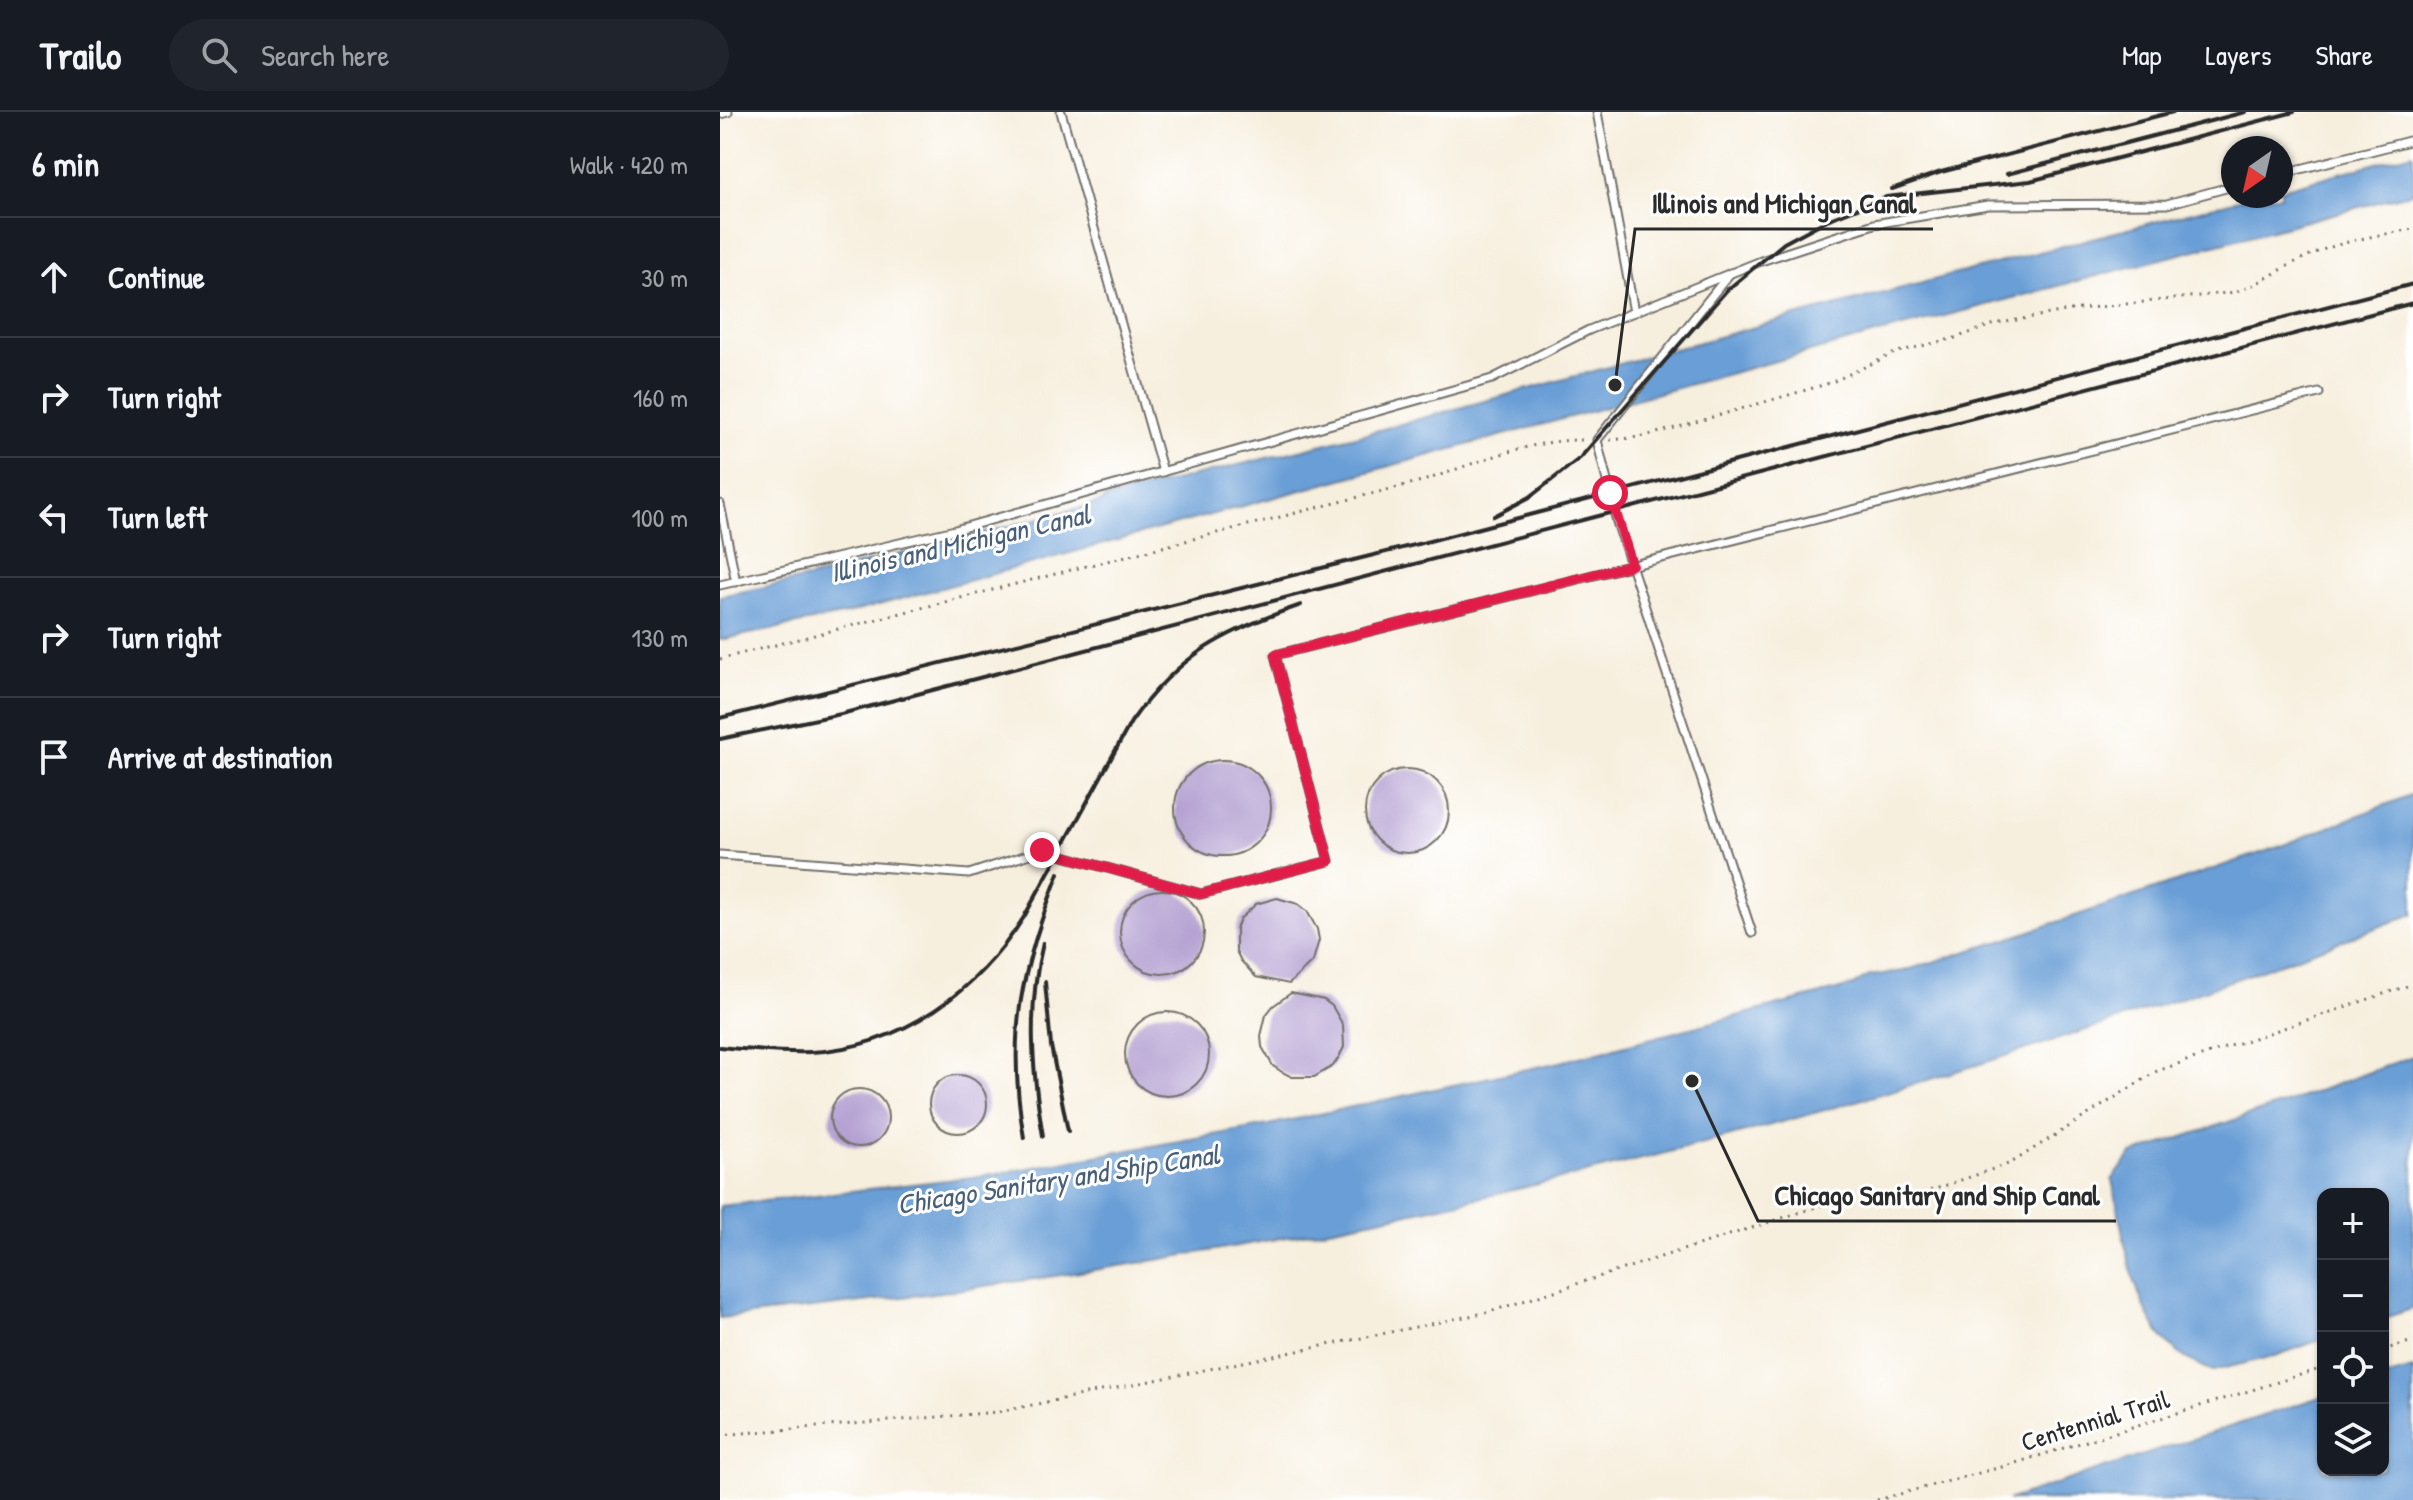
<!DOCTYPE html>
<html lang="en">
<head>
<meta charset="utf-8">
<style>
	body { margin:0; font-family:"Patrick Hand",sans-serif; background:#20242c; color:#f1f3f6 }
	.controls { position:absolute; right:24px; bottom:24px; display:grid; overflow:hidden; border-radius:16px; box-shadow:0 2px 6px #0004 }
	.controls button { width:72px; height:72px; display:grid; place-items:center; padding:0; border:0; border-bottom:2px solid #363941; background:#171b24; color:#f1f3f6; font:40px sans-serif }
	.compass { position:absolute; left:1501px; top:24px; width:72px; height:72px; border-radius:50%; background:#171b24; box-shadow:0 2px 6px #0004; rotate:214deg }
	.stop { position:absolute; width:24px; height:24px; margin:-18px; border:6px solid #e11d48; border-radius:50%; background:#fff }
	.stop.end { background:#e11d48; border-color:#fff; box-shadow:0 2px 8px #0008 }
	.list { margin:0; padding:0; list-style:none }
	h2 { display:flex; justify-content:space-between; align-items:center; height:104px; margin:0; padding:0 32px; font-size:34px }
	h2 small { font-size:26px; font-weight:400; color:#9ea1a6 }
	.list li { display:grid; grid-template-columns:52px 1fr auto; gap:24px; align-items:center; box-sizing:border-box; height:120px; padding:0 32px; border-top:2px solid #363941 }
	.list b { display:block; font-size:30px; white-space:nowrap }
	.list em { font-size:26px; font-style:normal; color:#9ea1a6 }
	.icon { flex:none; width:44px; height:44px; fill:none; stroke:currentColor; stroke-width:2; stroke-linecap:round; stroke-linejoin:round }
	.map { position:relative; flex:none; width:1693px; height:1388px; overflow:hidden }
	header { display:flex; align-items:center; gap:48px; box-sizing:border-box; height:112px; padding:0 40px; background:#171b24; border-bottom:2px solid #363941 }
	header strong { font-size:38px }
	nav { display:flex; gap:44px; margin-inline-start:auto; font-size:28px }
	.search { width:560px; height:72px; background:#20242c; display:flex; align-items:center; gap:20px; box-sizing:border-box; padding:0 28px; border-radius:44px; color:#9ea1a6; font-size:30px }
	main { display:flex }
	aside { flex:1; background:#171b24 }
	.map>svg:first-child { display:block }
	.water { fill:#699ed6; stroke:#4a6480; stroke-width:2 }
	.building { fill:#b4a0d2 }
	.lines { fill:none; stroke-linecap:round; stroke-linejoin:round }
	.lane-casing { stroke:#72706a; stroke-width:11 }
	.path { stroke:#72706a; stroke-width:3; stroke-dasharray:2 6; stroke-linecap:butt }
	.lane { stroke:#fff; stroke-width:7 }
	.rail { stroke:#2b2b2b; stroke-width:4 }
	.route { stroke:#e11d48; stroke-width:10 }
	.labels { text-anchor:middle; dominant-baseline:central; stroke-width:6; stroke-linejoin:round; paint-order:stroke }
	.street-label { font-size:26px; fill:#2b2b2b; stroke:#fff }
	.water-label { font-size:28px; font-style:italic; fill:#475f78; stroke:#fff }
	.leader { fill:none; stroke:#2b2b2b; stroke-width:3 }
	.callout-dot { fill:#2b2b2b; stroke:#fff; stroke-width:3 }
	.callout-label { font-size:28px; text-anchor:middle; font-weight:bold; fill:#2b2b2b; stroke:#fff; stroke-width:6; stroke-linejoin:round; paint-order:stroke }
</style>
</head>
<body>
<header>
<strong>Trailo</strong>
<div class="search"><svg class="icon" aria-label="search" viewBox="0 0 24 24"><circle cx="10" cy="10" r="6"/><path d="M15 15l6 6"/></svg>Search here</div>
<nav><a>Map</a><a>Layers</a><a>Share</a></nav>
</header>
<main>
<aside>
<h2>6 min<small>Walk · 420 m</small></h2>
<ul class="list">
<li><svg class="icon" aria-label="ahead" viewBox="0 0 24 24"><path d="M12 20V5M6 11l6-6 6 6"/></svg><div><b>Continue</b></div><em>30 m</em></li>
<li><svg class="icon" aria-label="right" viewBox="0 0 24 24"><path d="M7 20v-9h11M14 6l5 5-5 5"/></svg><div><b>Turn right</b></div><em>160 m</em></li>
<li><svg class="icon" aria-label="left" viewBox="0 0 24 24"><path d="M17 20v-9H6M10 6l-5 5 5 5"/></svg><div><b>Turn left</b></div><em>100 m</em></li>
<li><svg class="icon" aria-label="right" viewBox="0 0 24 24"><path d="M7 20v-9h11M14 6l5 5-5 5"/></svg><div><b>Turn right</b></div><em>130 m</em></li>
<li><svg class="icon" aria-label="arrive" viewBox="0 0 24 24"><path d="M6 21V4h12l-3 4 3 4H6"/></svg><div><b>Arrive at destination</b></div></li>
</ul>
</aside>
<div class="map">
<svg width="1693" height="1388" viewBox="0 0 1693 1388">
	<rect width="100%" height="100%" fill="#fff"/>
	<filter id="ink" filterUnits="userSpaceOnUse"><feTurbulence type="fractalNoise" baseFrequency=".0125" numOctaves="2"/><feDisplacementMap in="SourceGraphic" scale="16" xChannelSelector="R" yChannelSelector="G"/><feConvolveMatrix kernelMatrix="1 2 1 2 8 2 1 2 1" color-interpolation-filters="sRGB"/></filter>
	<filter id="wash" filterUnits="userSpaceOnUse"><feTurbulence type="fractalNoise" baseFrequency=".006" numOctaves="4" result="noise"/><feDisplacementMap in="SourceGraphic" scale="32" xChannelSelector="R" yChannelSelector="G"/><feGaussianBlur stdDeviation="1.8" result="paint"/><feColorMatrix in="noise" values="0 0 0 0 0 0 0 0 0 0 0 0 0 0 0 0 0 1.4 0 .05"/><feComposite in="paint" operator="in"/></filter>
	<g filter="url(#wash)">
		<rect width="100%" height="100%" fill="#f7efde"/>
		<g class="water">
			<polygon points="1693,41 1693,81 1148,224 126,502 0,528 0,484 88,466 382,390 385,386 644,322 1049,211 1533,84 1561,84 1561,77"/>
			<path d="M1693,682V802C1387,919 1073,1016 754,1087C505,1142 253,1180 0,1206V1094L270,1063L548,1013L840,950L1132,874L1149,864L1184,859L1290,826L1558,735Z"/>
			<path d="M1693,944V1196L1663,1207V1082H1603V1227L1555,1244L1493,1259C1484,1255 1473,1251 1464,1245C1412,1211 1405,1124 1392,1068L1412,1042L1568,990Z"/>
			<polygon points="1693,1257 1693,1388 1287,1388 1603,1284 1603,1358 1663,1358 1663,1265"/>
		</g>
		<g id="blocks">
			<g class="building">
				<circle cx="503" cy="696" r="48"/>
				<circle cx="687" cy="699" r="42"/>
				<circle cx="442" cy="820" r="42"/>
				<polygon points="557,786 578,792 587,799 597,817 599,828 593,849 569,872 536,865 521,849 516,839 516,817 520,807 536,792"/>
				<polygon points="571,881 604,888 612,894 623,913 624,935 619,945 613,954 594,965 572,965 562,960 553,954 542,935 541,924 546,903 553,894"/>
				<circle cx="447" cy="942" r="42"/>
				<circle cx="238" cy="992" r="29"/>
				<circle cx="139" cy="1006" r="29"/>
			</g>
		</g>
	</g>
	<g filter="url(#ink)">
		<use href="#blocks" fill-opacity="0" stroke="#72706a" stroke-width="2"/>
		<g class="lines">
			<defs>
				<g id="lane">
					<polyline points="341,0 443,360"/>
					<polyline points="877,0 914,200"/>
					<polyline points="0,2 8,0"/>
					<polyline points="1561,62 1693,28"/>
					<polyline points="1010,161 877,328 897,410 1032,821"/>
					<polyline points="0,392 16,470"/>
					<polyline points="0,473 235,418 772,267 869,218 1041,149 1154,112 1268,93 1447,92 1513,74"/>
					<polyline points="0,743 249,762 322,738 481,782 609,749 555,543 1599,281"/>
				</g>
			</defs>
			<use href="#lane" class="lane-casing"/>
			<g class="path">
				<path d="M890,328L920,325L948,318L1086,278L1110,271L1177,240L1235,226L1275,212L1351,198L1516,180C1544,170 1567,152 1595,141C1626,128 1660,123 1693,117"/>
				<path d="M0,547L706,368C755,351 815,326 867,328"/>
				<polyline points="1663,1238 1693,1229"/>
				<polyline points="0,1323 278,1300 769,1200 1103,1093 1174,1091 1291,1051 1437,959 1693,872"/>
				<polyline points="1157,1388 1289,1353 1603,1256"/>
			</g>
			<use href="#lane" class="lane"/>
			<g class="rail">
				<polyline points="1287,62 1525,0"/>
				<polyline points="1172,77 1221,60 1453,0"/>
				<polyline points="774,404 810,385 860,346 1007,178 1064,131 1107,108 1166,85 1310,69 1574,0"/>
				<polyline points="0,606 702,431 1693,172"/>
				<polyline points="0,627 121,602 1693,191"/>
				<polyline points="325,870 331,934 348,1019"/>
				<path d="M0,935C30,938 61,941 91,940C183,935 257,879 304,805L411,610C458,543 504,519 581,493"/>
				<path d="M323,1024C312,958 307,896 323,831"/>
				<path d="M304,1026C286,920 301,859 339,761"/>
			</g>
		</g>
	</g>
	<g class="lines" filter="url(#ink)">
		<polyline class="route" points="322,738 481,782 609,749 555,543 912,453 890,381"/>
	</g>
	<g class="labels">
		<g class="street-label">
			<text transform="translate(1375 1308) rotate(-17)">Centennial Trail</text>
		</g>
		<g class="water-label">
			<text transform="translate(240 431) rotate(-13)">Illinois and Michigan Canal</text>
			<text transform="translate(338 1067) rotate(-9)">Chicago Sanitary and Ship Canal</text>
		</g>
	</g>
	<path class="leader" d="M895 273L915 117H1213M972 969L1038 1109H1396"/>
	<g class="callout-dot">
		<circle cx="895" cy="273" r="8"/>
		<circle cx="972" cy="969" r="8"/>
	</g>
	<g class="callout-label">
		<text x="1064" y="101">Illinois and Michigan Canal</text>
		<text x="1217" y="1093">Chicago Sanitary and Ship Canal</text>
	</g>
</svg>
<div class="controls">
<button>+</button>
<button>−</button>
<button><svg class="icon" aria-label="locate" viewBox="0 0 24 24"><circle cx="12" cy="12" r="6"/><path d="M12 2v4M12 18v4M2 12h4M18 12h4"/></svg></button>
<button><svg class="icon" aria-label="layers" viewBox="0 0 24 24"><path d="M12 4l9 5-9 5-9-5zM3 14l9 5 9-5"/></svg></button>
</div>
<svg class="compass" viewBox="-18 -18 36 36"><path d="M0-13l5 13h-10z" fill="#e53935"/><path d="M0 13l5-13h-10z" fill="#9ea1a6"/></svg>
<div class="stop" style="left:890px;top:381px"></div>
<div class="stop end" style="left:322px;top:738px"></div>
</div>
</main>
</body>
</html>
